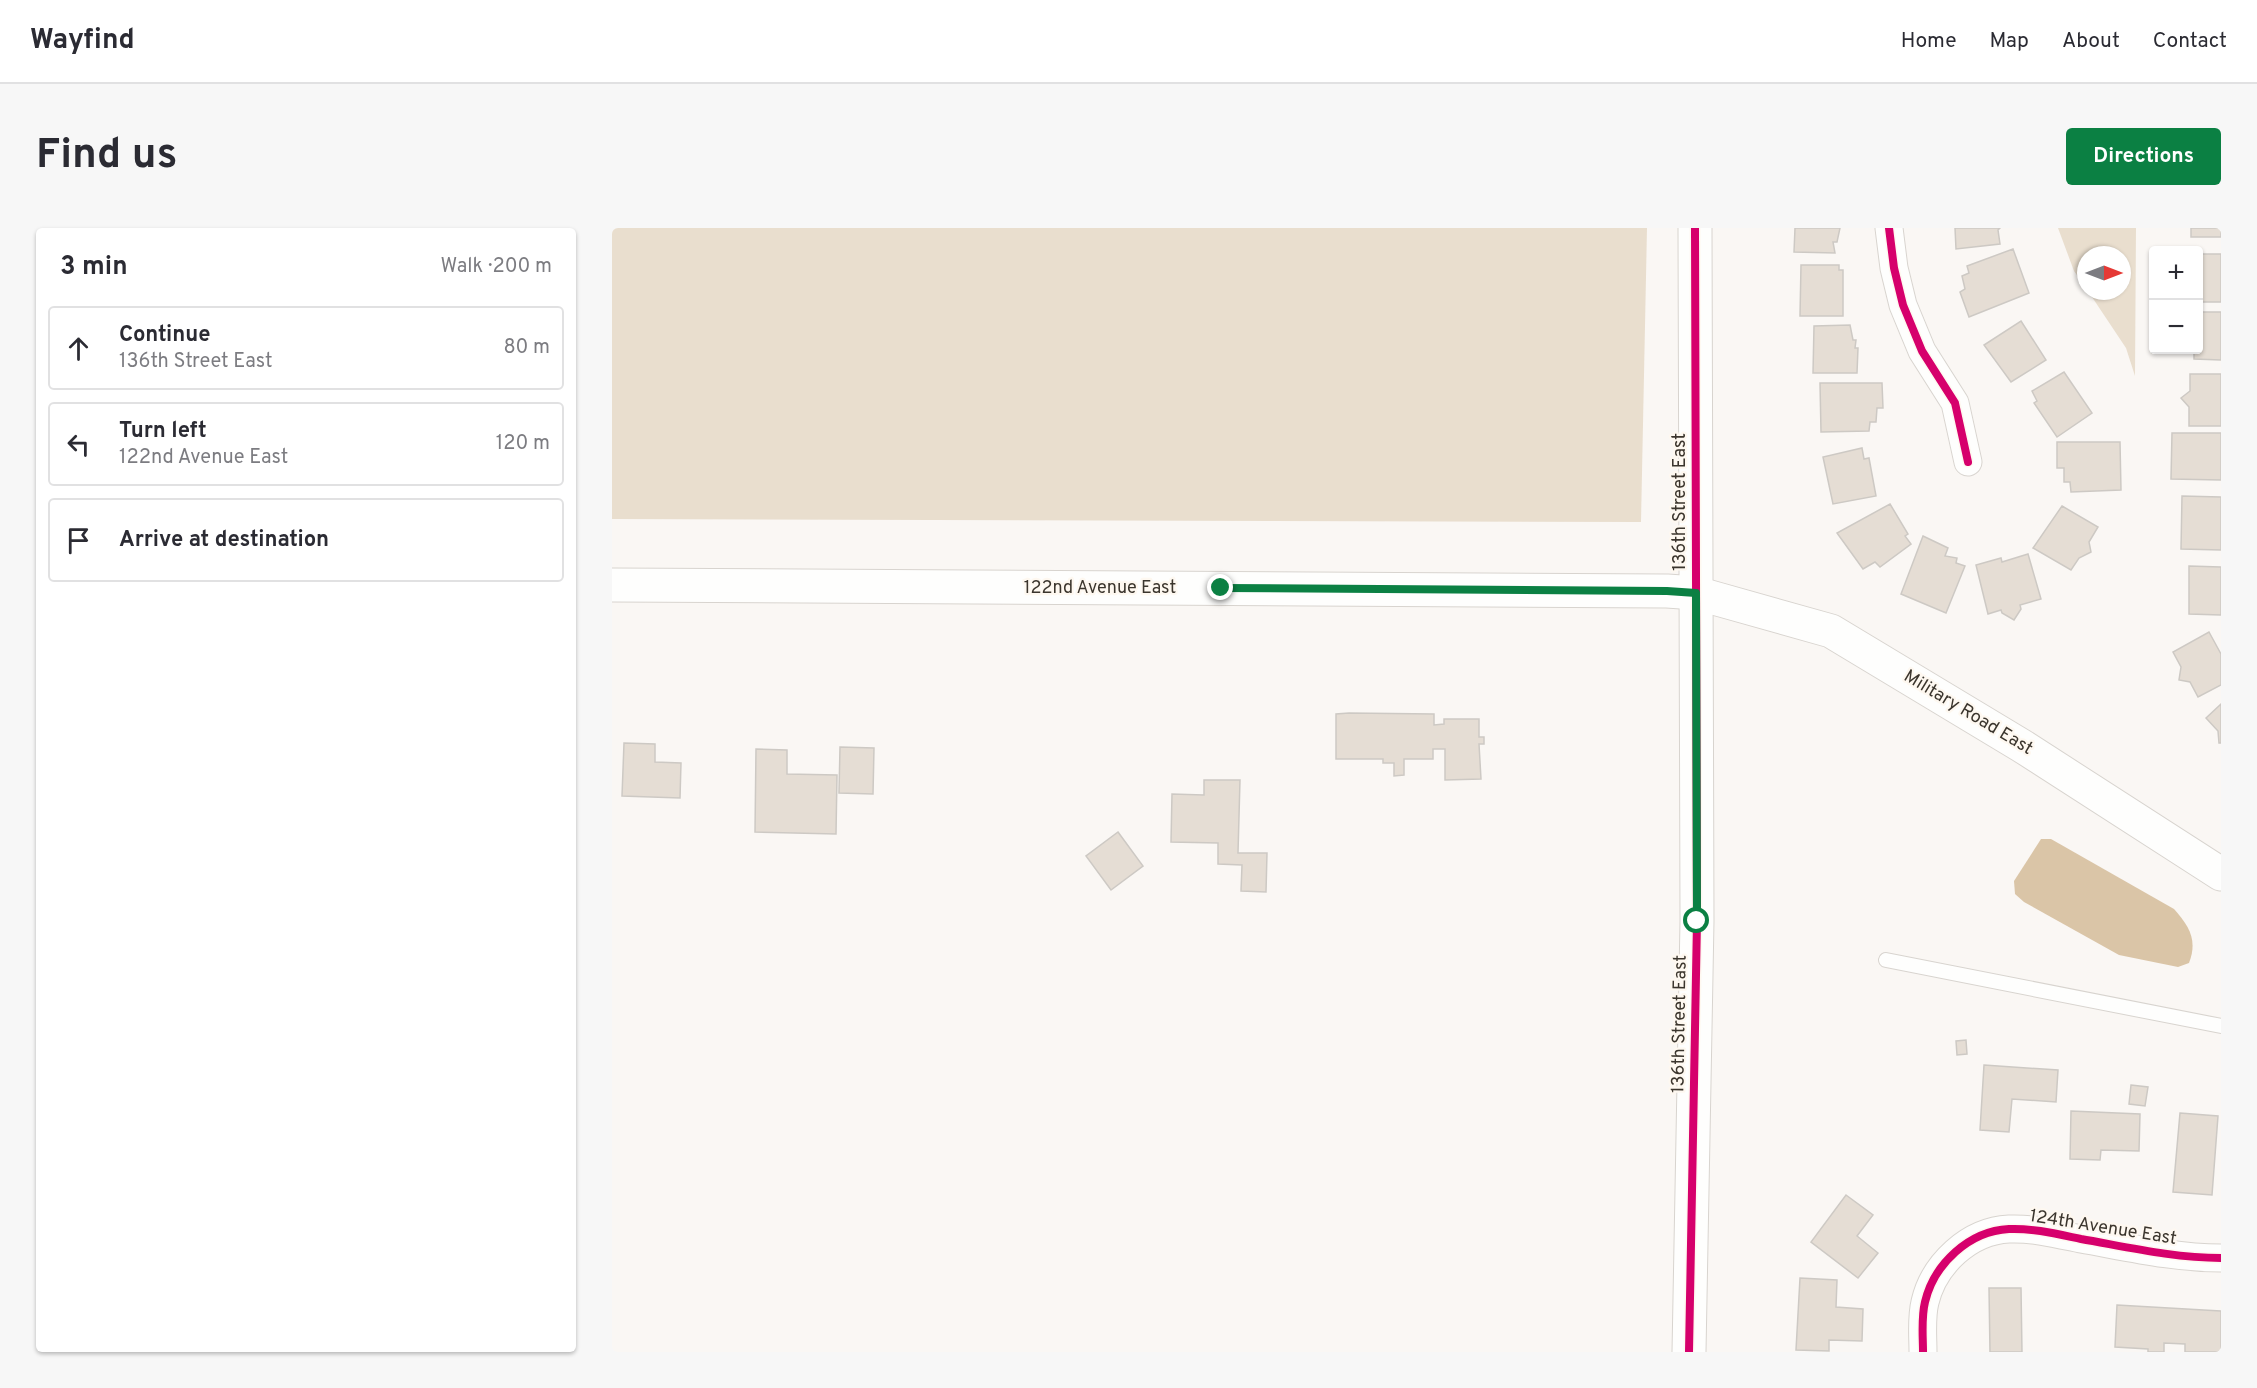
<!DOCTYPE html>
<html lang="en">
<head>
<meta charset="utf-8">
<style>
	body { margin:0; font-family:Overpass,sans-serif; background:#f7f7f7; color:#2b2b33 }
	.controls { position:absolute; right:18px; top:18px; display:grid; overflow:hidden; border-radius:6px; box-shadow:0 2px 4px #0004 }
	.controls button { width:54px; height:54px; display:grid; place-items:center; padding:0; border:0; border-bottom:2px solid #e1e1e2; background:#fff; color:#2b2b33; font:30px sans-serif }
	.compass { position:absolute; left:1465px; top:18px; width:54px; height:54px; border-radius:50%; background:#fff; box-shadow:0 2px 4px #0004; rotate:90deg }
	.stop { position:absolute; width:18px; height:18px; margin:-14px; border:4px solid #0b8043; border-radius:50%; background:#fff }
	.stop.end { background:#0b8043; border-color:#fff; box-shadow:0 2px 6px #0008 }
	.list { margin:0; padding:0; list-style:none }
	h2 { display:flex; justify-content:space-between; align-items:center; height:78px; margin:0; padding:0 24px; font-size:26px }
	h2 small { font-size:20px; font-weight:400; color:#7c7c81 }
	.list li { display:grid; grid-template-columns:39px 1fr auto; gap:18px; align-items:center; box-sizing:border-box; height:84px; margin:0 12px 12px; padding:0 12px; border:2px solid #e1e1e2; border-radius:6px }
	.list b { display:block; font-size:22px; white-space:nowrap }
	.list p { margin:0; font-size:20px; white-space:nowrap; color:#7c7c81 }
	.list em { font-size:20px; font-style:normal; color:#7c7c81 }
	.icon { flex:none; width:33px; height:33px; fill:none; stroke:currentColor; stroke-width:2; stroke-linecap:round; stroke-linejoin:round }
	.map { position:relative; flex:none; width:1609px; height:1124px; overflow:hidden; border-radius:6px }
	header { display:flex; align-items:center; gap:36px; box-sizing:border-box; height:84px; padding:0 30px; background:#fff; border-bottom:2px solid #e1e1e2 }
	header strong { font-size:28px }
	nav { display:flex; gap:33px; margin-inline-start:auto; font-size:21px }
	.intro { display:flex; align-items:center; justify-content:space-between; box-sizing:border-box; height:144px; padding:0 36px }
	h1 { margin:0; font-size:42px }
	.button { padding:15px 27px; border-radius:6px; background:#0b8043; color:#fff; font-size:21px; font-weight:700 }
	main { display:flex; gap:36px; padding:0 36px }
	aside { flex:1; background:#fff; border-radius:6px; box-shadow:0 2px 4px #0004 }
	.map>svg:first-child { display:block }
	.green { fill:#e9dece }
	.water { fill:#dac5a7 }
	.building { fill:#e5ddd4; stroke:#cdc9c4; stroke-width:1.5 }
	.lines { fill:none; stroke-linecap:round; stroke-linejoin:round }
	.service-casing { stroke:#d8d4cf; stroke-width:16 }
	.minor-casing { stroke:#d8d4cf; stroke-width:29 }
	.tertiary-casing { stroke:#d8d4cf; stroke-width:35 }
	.secondary-casing { stroke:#d8d4cf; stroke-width:35 }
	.service { stroke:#fefefd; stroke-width:14 }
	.minor { stroke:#fefefd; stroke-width:27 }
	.tertiary { stroke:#fefefd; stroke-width:33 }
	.secondary { stroke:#fefefd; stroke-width:33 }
	.cycleway-casing { stroke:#fef8f0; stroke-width:11 }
	.cycleway { stroke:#d6006c; stroke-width:8 }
	.route { stroke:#0b8043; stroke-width:8 }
	.labels { text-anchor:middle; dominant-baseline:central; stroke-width:4.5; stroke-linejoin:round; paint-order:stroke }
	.street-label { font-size:18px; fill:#3b352d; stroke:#fef8f0 }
</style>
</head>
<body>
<header>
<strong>Wayfind</strong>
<nav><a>Home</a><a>Map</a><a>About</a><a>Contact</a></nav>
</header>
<div class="intro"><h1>Find us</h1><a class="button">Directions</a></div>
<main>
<aside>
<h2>3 min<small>Walk · 200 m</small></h2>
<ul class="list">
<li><svg class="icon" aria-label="ahead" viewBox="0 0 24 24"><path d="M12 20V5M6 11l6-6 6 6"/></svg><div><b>Continue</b><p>136th Street East</p></div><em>80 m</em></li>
<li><svg class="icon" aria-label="left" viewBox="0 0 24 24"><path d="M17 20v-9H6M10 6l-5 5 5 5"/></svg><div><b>Turn left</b><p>122nd Avenue East</p></div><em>120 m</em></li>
<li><svg class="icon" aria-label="arrive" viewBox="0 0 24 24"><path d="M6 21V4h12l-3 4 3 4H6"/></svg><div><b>Arrive at destination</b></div></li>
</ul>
</aside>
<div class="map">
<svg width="1609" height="1124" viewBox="0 0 1609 1124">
	<rect width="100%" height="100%" fill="#faf7f4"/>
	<g class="green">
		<polygon points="0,0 1035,0 1029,294 0,291"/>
		<polygon points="1446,0 1524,0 1523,148 1514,120 1476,63 1510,63 1510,27 1474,27 1474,60 1462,43"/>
	</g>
	<path class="water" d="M1429,611H1439L1562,681C1577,698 1586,712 1577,735L1566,739L1507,727L1412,674L1403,666L1402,653Z"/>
	<g class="building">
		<polygon points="1183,0 1228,0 1225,14 1221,14 1223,25 1182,24"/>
		<polygon points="1343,0 1388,0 1386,2 1388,16 1344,21"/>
		<rect x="1579" y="0" width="30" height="9"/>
		<polygon points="1401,21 1417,65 1357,89 1348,64 1353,61 1350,48 1357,45 1355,38"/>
		<rect x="1586" y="26" width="23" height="48"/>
		<polygon points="1189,37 1227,37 1227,42 1231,42 1231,88 1188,88"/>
		<polygon points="1586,84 1609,84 1609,132 1582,131 1582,122 1586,122"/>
		<polygon points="1409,93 1434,132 1399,154 1372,117"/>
		<polygon points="1238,97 1241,112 1244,112 1243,120 1246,120 1245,145 1201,145 1202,98"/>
		<polygon points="1452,144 1480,185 1445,209 1422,175 1425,173 1420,163"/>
		<polygon points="1578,146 1609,146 1609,198 1577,198 1577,179 1569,170 1578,163"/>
		<polygon points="1208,155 1270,155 1271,180 1265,180 1264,194 1258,194 1257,203 1209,204"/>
		<polygon points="1560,205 1609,205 1609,252 1559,251"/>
		<polygon points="1445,214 1508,214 1509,262 1459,264 1458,254 1452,254 1452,240 1445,240"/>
		<polygon points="1250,220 1252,231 1257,230 1264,268 1221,276 1211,229"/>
		<polygon points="1570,268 1609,269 1609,322 1569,321"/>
		<polygon points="1278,276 1296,306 1293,308 1299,316 1268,339 1263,334 1251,341 1225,305"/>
		<polygon points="1450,278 1486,299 1477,314 1479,324 1467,330 1459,342 1421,320"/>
		<polygon points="1311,308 1336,320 1333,328 1345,330 1344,335 1353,338 1334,385 1289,366"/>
		<polygon points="1416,326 1429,371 1408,377 1409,381 1402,392 1390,385 1389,382 1376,386 1364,337 1389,330 1390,334"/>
		<polygon points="1577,338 1609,339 1609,387 1577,386"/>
		<polygon points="1597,404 1609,426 1609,457 1586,469 1578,454 1567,452 1569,439 1561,424"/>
		<polygon points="1609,476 1609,515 1607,515 1606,503 1594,490"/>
		<polygon points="737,485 822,486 822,497 832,496 832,491 867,491 867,509 872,509 872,516 867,516 869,551 833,552 833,521 821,521 821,531 792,531 792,547 782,548 782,535 771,535 771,531 724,531 724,486"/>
		<polygon points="12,515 43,516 43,534 69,535 68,570 10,568"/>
		<polygon points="228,519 262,520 261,566 227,565"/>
		<polygon points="144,521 175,522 175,546 225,547 224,606 143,604"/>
		<polygon points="592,552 628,552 626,625 655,625 654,664 629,663 630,637 606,636 606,615 559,614 560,566 592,567"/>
		<polygon points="506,604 531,638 499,662 474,628"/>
		<polygon points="1354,812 1355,826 1345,827 1344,813"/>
		<polygon points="1372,837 1446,842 1444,874 1400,871 1397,904 1368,902"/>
		<polygon points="1519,857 1536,859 1533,878 1517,876"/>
		<polygon points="1459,883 1528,886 1527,923 1489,922 1488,932 1458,931"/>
		<polygon points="1568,885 1606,888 1600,967 1561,964"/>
		<polygon points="1234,967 1261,987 1245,1008 1266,1025 1246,1050 1199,1014"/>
		<polygon points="1188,1050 1225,1052 1224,1079 1251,1081 1250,1113 1217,1112 1217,1123 1184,1122"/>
		<polygon points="1377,1060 1409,1060 1410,1124 1378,1124"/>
		<polygon points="1505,1077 1609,1083 1609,1124 1573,1124 1573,1116 1552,1115 1552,1124 1536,1124 1536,1121 1503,1119"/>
	</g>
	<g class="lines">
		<defs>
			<polyline id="service" points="1274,732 1609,798"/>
			<g id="minor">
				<polyline points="1277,0 1282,40 1291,77 1310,123 1343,175 1356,234"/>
				<path d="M1311,1124C1311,1108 1309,1090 1313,1074C1322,1036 1357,1003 1397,1001C1421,1000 1445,1006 1469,1011C1515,1019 1562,1030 1609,1030"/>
			</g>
			<polyline id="tertiary" points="1077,1124 1085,693 1083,0"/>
			<polyline id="secondary" points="0,357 1055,363 1084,365 1219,403 1410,518 1609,646"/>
		</defs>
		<use href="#service" class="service-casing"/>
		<use href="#minor" class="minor-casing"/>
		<use href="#tertiary" class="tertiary-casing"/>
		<use href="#secondary" class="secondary-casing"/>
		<use href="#service" class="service"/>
		<use href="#minor" class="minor"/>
		<use href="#tertiary" class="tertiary"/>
		<use href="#secondary" class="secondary"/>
		<defs>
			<g id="cycleway">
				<polyline points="1277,0 1282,40 1291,77 1310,123 1343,175 1356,234"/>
				<polyline points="1077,1124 1085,693 1083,0"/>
				<path d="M1311,1124C1311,1108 1309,1090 1313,1074C1322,1036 1357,1003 1397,1001C1421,1000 1445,1006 1469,1011C1515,1019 1562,1030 1609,1030"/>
			</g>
		</defs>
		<use href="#cycleway" class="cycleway-casing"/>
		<use href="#cycleway" class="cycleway"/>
	</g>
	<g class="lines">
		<polyline class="route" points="609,360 1055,363 1084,365 1085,693"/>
	</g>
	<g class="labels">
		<g class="street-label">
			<text transform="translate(1068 274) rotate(-90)">136th Street East</text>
			<text x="488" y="360">122nd Avenue East</text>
			<text transform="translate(1356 485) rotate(31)">Military Road East</text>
			<text transform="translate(1068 796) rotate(-89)">136th Street East</text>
			<text transform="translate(1491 1000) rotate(9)">124th Avenue East</text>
		</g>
	</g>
</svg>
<div class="controls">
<button>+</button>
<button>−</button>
</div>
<svg class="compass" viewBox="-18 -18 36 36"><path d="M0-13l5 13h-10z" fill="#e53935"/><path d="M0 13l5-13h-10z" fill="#7c7c81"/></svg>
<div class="stop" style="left:1085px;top:693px"></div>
<div class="stop end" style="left:609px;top:360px"></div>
</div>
</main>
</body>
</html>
